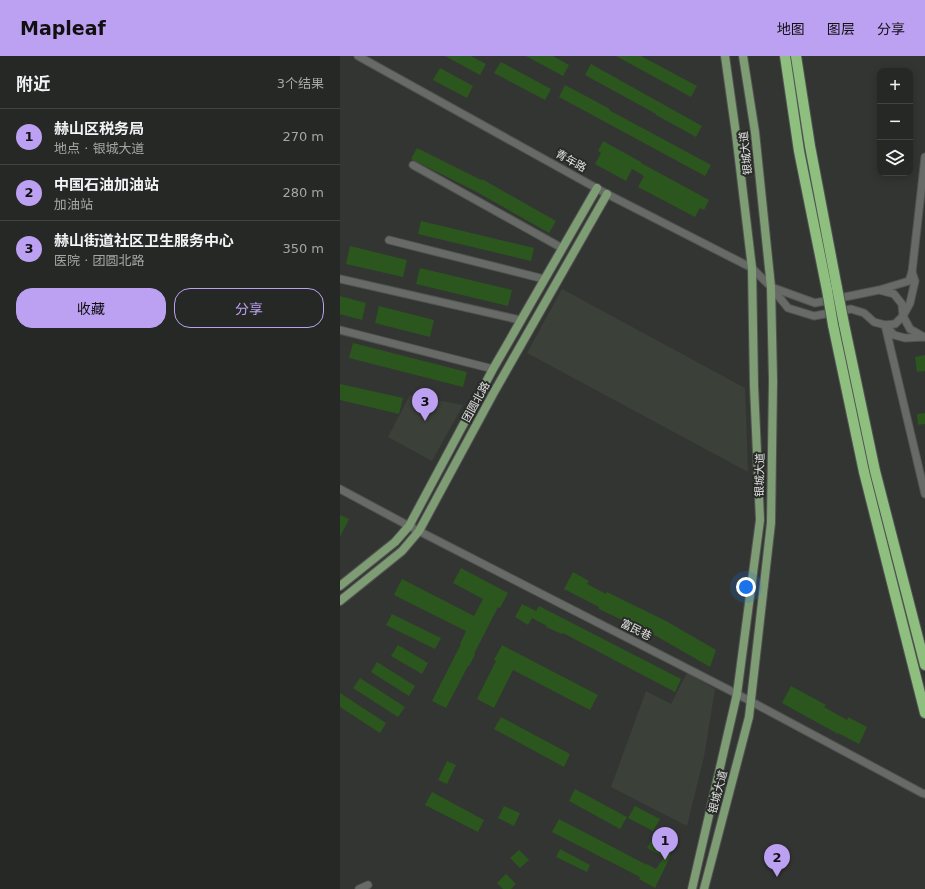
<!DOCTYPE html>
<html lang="zh">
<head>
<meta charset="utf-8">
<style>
	body { margin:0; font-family:"DejaVu Sans","Noto Sans SC",sans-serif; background:#323432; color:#f1f3f6 }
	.controls { position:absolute; right:12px; top:12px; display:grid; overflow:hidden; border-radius:8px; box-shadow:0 2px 10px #0003 }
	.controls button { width:36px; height:36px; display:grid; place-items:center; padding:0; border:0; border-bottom:1px solid #424443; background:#262826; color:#f1f3f6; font:20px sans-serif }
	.you { position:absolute; left:406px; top:531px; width:14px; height:14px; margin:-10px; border:3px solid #fff; border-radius:50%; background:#1a73e8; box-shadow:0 0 0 6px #1a73e833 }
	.badge { display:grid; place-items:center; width:26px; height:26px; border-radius:50%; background:#bca0f2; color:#111; font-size:13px; font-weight:700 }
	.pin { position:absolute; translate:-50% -33px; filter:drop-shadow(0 1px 2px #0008) }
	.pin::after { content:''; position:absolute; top:21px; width:14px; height:12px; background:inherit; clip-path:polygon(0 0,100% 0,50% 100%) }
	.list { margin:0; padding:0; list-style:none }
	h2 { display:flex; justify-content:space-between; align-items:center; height:52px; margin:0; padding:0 16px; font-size:17px }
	h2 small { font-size:13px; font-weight:400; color:#a4a6a7 }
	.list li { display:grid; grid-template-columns:26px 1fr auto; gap:12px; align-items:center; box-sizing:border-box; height:56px; padding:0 16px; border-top:1px solid #424443 }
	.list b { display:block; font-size:15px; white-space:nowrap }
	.list p { margin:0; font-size:13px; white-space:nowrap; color:#a4a6a7 }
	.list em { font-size:13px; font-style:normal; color:#a4a6a7 }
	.actions { display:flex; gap:8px; padding:12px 16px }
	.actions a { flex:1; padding:9px 0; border:1px solid #bca0f2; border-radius:16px; text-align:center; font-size:14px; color:#bca0f2 }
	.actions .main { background:#bca0f2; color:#111 }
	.icon { flex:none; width:22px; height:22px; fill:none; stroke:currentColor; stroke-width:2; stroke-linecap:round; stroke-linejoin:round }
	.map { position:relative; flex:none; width:585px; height:833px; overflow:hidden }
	header { display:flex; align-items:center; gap:24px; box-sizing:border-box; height:56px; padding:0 20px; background:#bca0f2; color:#111 }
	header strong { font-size:19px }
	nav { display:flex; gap:22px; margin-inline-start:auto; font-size:14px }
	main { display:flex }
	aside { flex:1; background:#262826 }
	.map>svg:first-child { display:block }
	.built { fill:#3b4039 }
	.building { fill:#2b561d }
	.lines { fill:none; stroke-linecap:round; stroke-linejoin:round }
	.minor-casing { stroke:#525452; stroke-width:9 }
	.major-casing { stroke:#525452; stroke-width:10 }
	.highway-casing { stroke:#525452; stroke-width:12 }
	.minor { stroke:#686a67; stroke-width:7 }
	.major { stroke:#7f9d75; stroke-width:8 }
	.highway { stroke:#8ebf7f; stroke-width:10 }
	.highway-bridge-casing { stroke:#525452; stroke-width:12; stroke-linecap:butt }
	.highway-bridge { stroke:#8ebf7f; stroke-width:10 }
	.labels { text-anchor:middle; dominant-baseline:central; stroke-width:4; stroke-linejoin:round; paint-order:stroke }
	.street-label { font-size:11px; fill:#e1e2e0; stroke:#292b29 }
</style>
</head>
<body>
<header>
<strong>Mapleaf</strong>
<nav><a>地图</a><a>图层</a><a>分享</a></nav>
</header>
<main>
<aside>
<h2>附近<small>3个结果</small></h2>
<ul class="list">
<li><span class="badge">1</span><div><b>赫山区税务局</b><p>地点 · 银城大道</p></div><em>270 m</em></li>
<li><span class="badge">2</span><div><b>中国石油加油站</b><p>加油站</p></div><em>280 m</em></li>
<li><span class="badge">3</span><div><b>赫山街道社区卫生服务中心</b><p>医院 · 团圆北路</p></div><em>350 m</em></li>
</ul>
<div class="actions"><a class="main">收藏</a><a>分享</a></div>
</aside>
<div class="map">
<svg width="585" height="833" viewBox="0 0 585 833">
	<rect width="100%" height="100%" fill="#333533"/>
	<g class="built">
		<polygon points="222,233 405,332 408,416 187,297"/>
		<polygon points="70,339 123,349 92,405 48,381"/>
		<polygon points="347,617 375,633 364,701 347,770 271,731 306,635 331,648"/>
	</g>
	<g class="building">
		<polygon points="105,0 131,0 146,8 140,19"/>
		<polygon points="186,0 213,0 229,9 223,20"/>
		<polygon points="276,0 301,0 357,30 351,41"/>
		<polygon points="161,6 211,33 205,44 154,17"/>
		<polygon points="251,8 362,70 356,81 316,59 316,58 245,19"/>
		<polygon points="100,12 133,30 127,42 93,24"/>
		<polygon points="225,29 270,53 269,54 371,109 365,120 219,41"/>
		<polygon points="263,85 301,106 301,107 369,144 364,154 360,152 355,161 298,131 304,120 292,113 286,125 255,108 261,97 258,95"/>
		<polygon points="77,92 141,124 142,123 216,165 209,177 135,135 71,103"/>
		<polygon points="81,165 194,192 191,205 78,178"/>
		<polygon points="10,190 67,204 63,221 6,208"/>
		<polygon points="80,212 172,234 168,250 76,228"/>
		<polygon points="0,240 26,247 22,264 0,258"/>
		<polygon points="39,250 94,264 90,281 35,267"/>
		<polygon points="13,287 127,316 123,331 9,302"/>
		<polygon points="585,299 585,315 577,316 575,301"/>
		<polygon points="0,328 63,342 59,358 0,344"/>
		<polygon points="585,357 585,368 578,369 577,358"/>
		<polygon points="0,459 9,463 0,481"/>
		<polygon points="121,512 168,537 160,552 158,551 134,598 135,599 129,610 128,610 106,652 92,645 121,588 120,588 126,575 54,539 62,523 134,560 143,543 113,527"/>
		<polygon points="233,516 249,525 247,528 266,538 267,536 326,565 376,594 370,611 318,581 259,553 259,551 224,533"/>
		<polygon points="182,548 196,555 199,550 341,623 335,636 223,577 222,578 206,571 207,570 192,562 188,569 175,561"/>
		<polygon points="52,558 101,582 95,593 46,569"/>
		<polygon points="58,589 88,607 82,618 51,600"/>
		<polygon points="162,589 258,639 250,654 173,614 154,652 137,643 156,605 154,604"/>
		<polygon points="37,606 75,630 69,640 31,616"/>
		<polygon points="20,622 65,651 58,661 13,632"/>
		<polygon points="451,630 486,649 484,651 507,664 508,661 527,671 519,688 498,677 498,678 442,647"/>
		<polygon points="0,637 46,667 40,677 0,651"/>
		<polygon points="161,661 230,698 224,711 154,673"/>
		<polygon points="107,705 116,709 107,728 98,724"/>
		<polygon points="235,733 287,761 280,773 229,745"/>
		<polygon points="92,736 144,764 138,776 85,749"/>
		<polygon points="164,750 180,757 174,770 158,762"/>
		<polygon points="295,750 320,763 313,775 288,762"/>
		<polygon points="219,763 307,809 307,808 316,813 324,801 307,792 314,780 329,788 330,790 330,789 333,790 329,803 315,832 299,823 300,821 212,776"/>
		<polygon points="220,793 250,809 247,816 216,801"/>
		<polygon points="179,794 189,804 180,812 170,802"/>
		<polygon points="166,818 176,828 171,833 163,833 157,827"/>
	</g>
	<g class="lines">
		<defs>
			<g id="minor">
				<polyline points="18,0 267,138 412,212 431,231"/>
				<polyline points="73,109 222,192"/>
				<polyline points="49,184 204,223"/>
				<polyline points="572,216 575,225 570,247 563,260 570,273 584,281"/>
				<polyline points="0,223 180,264"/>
				<polyline points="539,234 554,238 562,248 563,260 555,268 545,269 534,266 524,257 511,253 474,260 448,252 431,231 475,247 539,234 569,225 572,216 585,101"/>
				<polyline points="0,274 153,313"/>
				<polyline points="585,281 565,282 554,279 545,269 585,438"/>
				<polyline points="0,433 69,470 397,638 582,737 585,738"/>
				<polyline points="19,833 28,829"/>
			</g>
			<g id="major">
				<polyline points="0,530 55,486 69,470 153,313 257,132"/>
				<polyline points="0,545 62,495 79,475 153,338 267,138"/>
				<polyline points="352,833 397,638 420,464 414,330 412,212 396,78 385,0"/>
				<polyline points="364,833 409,661 431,467 433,325 431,231 415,76 403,0"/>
			</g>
			<g id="highway">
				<polyline points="445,0 459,95 487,234"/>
				<polyline points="456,0 470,90 497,232"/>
				<polyline points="504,268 535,415 585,609"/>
				<polyline points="493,269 524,416 585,657"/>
			</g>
		</defs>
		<use href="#minor" class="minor-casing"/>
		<use href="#major" class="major-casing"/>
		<use href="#highway" class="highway-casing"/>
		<use href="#minor" class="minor"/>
		<use href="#major" class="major"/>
		<use href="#highway" class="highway"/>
		<defs>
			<g id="highway-bridge">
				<polyline points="497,232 504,268"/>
				<polyline points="487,234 493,269"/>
			</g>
		</defs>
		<use href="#highway-bridge" class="highway-bridge-casing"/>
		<use href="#highway-bridge" class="highway-bridge"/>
	</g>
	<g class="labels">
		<g class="street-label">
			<text transform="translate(406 97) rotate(-96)">银城大道</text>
			<text transform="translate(231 105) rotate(29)">青年路</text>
			<text transform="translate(136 346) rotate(-61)">团圆北路</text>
			<text transform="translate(420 419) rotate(-89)">银城大道</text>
			<text transform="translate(296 574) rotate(27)">富民巷</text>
			<text transform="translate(378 736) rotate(-75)">银城大道</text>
		</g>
	</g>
</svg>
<div class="controls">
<button>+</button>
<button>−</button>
<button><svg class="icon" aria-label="layers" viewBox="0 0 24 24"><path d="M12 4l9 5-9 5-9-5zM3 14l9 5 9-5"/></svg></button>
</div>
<div class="you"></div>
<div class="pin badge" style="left:325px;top:804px">1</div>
<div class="pin badge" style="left:437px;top:821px">2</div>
<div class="pin badge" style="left:85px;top:365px">3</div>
</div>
</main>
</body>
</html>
